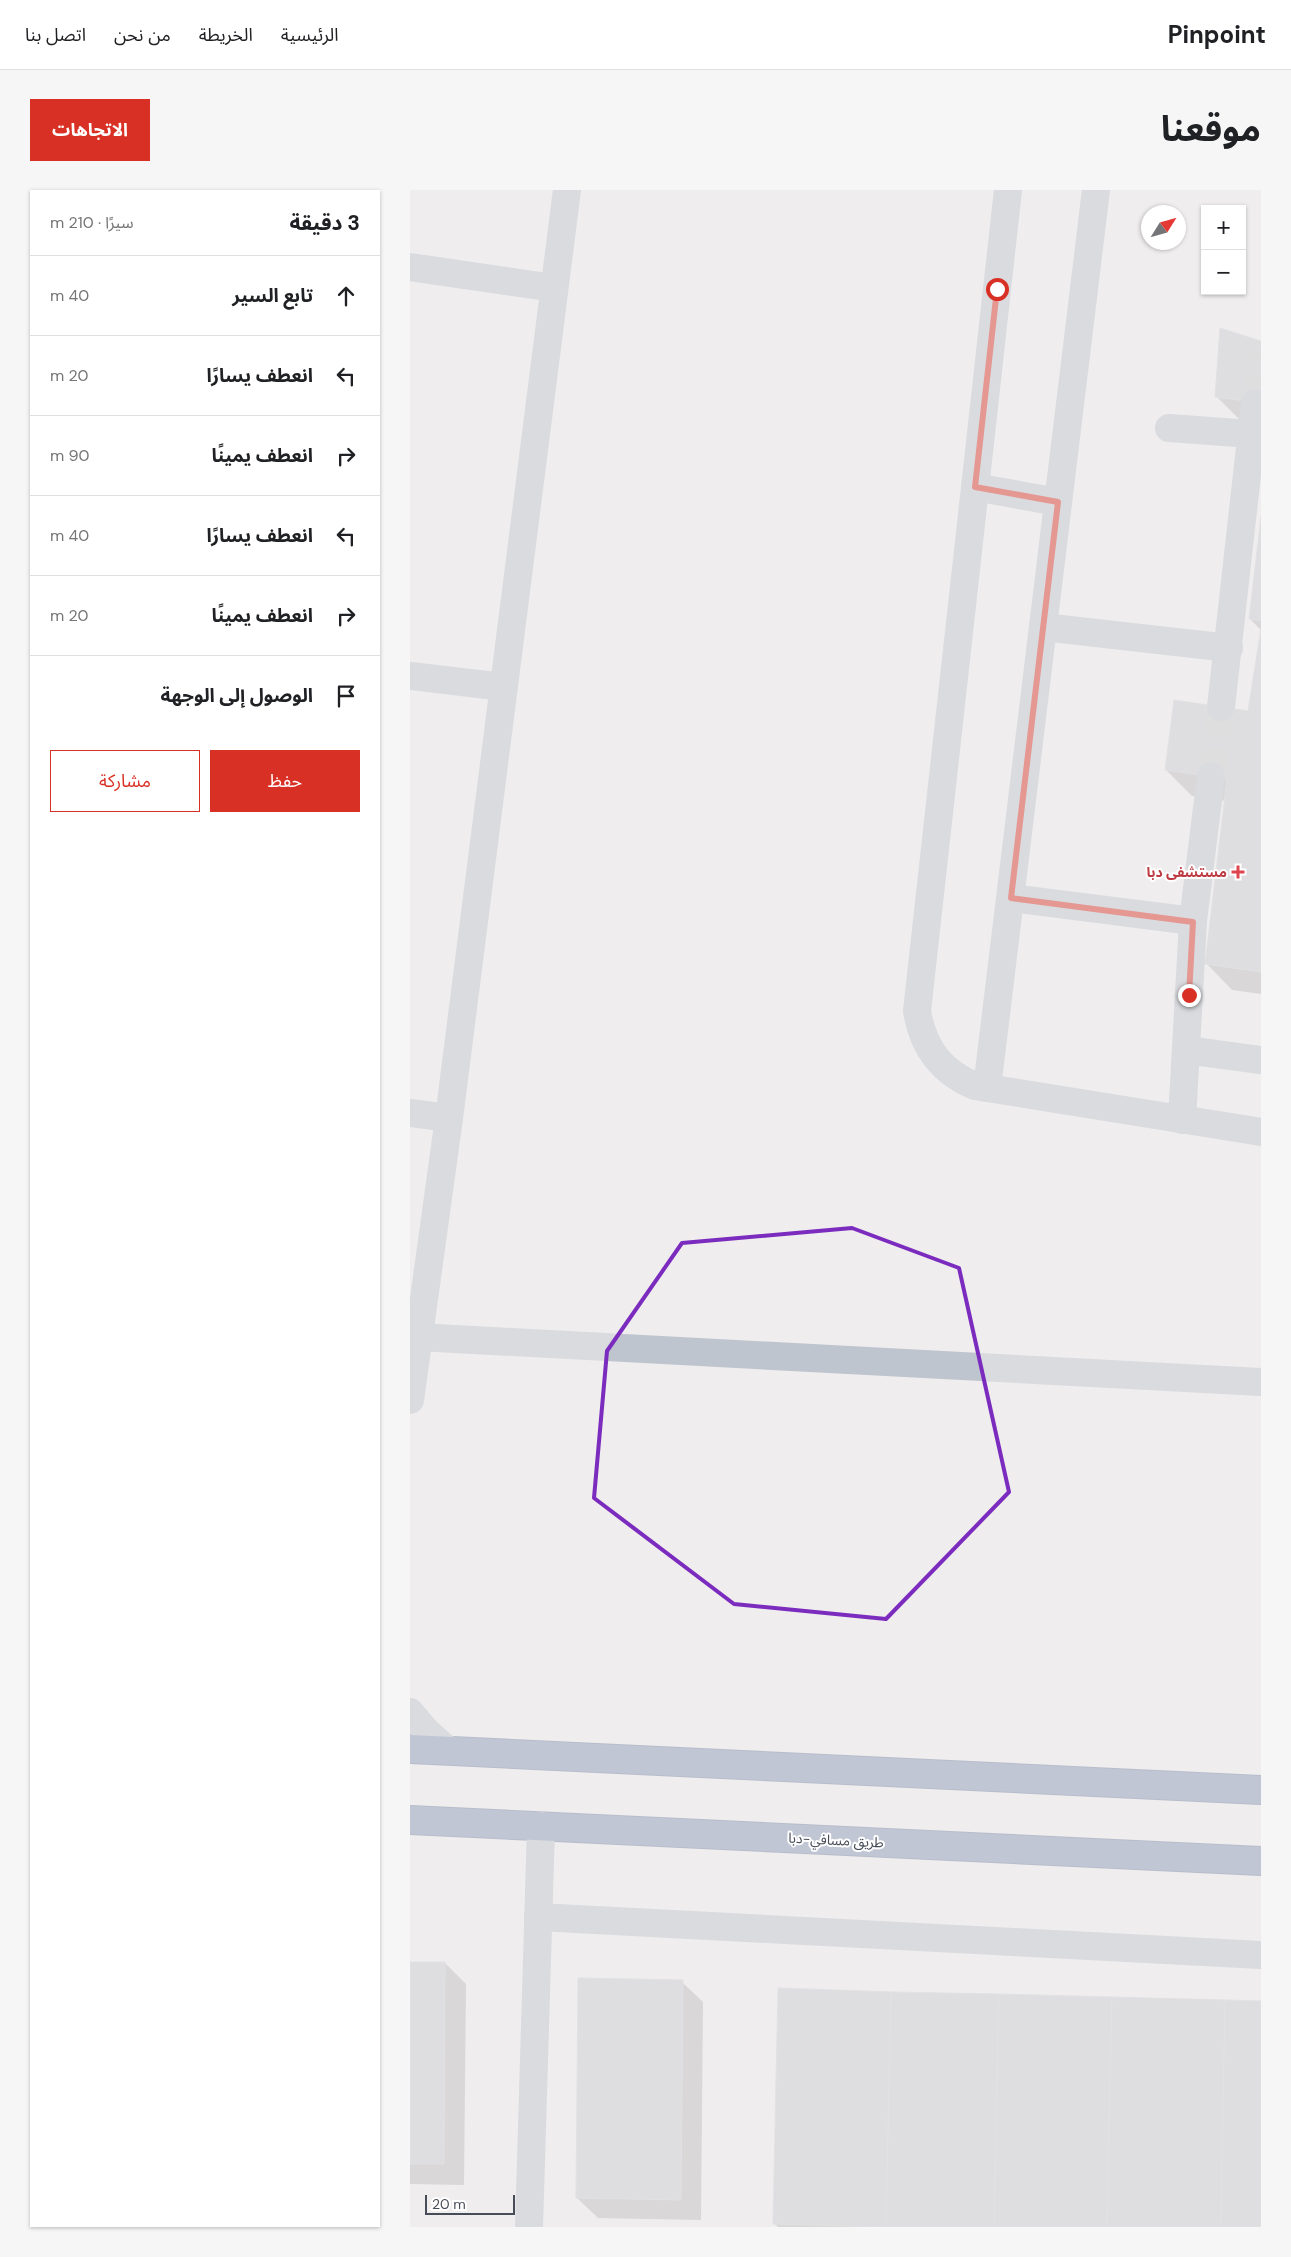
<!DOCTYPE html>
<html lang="ar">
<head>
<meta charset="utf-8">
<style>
	body { margin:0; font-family:"DM Sans","Noto Sans Arabic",sans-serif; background:#f6f6f6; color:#202124; direction:rtl }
	.controls { position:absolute; right:15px; top:15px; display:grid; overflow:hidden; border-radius:0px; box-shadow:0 1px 4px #0004 }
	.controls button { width:45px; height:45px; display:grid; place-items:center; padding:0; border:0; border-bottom:1px solid #e0e0e0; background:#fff; color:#202124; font:25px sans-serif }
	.compass { position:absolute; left:731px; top:15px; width:45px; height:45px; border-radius:50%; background:#fff; box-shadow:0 1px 4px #0004; rotate:53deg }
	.scale { position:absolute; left:15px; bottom:12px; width:90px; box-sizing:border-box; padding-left:5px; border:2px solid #474d58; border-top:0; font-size:14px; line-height:18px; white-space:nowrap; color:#474d58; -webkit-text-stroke:4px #fff; paint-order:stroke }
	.stop { position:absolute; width:15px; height:15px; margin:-11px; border:4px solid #d93025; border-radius:50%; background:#fff }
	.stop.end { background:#d93025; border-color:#fff; box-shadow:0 1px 5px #0008 }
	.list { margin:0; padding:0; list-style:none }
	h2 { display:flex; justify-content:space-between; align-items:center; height:65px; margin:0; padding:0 20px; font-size:21px }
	h2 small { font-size:16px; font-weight:400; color:#757577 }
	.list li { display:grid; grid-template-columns:32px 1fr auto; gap:15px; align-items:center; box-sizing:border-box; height:80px; padding:0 20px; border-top:1px solid #e0e0e0 }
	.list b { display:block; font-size:19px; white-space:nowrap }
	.list em { font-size:16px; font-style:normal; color:#757577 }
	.actions { display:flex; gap:10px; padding:15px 20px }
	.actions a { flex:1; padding:11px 0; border:1px solid #d93025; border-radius:0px; text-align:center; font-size:18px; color:#d93025 }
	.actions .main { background:#d93025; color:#fff }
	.icon { flex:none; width:28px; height:28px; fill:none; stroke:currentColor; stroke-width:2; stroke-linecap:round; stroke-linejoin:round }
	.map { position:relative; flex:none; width:851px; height:2037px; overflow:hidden; direction:ltr; border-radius:0px }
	header { display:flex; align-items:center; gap:30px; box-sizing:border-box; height:70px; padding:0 25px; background:#fff; border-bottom:1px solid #e0e0e0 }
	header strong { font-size:24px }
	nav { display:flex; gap:28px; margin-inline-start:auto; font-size:18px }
	.intro { display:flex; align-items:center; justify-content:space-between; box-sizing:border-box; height:120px; padding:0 30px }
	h1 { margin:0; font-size:35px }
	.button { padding:12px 22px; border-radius:0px; background:#d93025; color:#fff; font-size:18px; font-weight:700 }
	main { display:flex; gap:30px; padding:0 30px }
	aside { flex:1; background:#fff; border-radius:0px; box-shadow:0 1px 4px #0004 }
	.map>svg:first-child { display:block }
	.shadow { fill:#0003 }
	.building { fill:#cacbd1; stroke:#d1d2d8 }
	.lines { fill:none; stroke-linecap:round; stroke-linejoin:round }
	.minor-tunnel { stroke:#cdcdcf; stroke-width:28; stroke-dasharray:28 14; stroke-linecap:butt }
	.highway-casing { stroke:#7583a3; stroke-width:30 }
	.minor { stroke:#bfc5ce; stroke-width:28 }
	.highway { stroke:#8998b7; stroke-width:28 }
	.route { stroke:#d93025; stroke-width:6 }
	.marked { fill:none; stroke:#7b2cbf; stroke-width:4; stroke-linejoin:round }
	.health-dot { fill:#e0444e; stroke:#fff; stroke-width:2 }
	.labels { text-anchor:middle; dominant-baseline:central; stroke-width:4; stroke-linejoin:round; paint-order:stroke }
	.health-label { font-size:14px; font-weight:bold; fill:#be3a42; stroke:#fff; text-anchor:end }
	.street-label { font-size:14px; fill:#474d58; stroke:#fff }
</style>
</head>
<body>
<header>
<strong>Pinpoint</strong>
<nav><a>الرئيسية</a><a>الخريطة</a><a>من نحن</a><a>اتصل بنا</a></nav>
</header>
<div class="intro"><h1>موقعنا</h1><a class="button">الاتجاهات</a></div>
<main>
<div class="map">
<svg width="851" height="2037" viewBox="0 0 851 2037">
	<rect width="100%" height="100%" fill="#efeded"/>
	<g class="shadow">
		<polygon points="851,152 832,232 806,206"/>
		<polygon points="851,338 851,440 840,429"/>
		<polygon points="851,447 851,804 822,800 796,773 816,611 782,606 756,580 839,523"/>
		<polygon points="0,1773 35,1773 56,1794 54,1995 0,1994"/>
		<polygon points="272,1792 293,1812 291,2030 188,2028 167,2008"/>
		<polygon points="851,1812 851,2037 368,2037 364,2033"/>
	</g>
	<g class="building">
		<polygon points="810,138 851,151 851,213 805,207"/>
		<polygon points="851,327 851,431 839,429"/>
		<polygon points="851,438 851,782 795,774 817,589 755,580 764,510 838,521"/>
		<polygon points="0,1772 35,1772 34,1974 0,1974"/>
		<polygon points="168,1788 273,1790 271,2010 166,2008"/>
		<polygon points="368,1798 481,1802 476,2037 363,2034"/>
		<polygon points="481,1802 589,1804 584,2037 476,2037"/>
		<polygon points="589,1804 702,1807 697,2037 584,2037"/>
		<polygon points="702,1807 815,1810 811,2037 697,2037"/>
		<polygon points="815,1810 851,1811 851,2037 811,2037"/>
	</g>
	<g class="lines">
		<g class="minor-tunnel">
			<polyline points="845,213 851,161"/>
			<polyline points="801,586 811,517"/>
		</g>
		<defs>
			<g id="highway">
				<polyline points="0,1559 851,1600"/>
				<polyline points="0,1630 851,1671"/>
			</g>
		</defs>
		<use href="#highway" class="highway-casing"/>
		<g class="minor">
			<path d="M598,0L507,821C513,858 531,882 565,896L851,942"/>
			<polyline points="0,77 144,98"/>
			<polyline points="759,238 841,244"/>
			<polyline points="565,297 648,312"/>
			<polyline points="633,437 819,458"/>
			<polyline points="0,486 94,497"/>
			<polyline points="811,517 845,213"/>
			<polyline points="601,708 783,731"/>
			<polyline points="776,860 851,870"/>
			<polyline points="577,898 686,0"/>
			<polyline points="0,923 39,928"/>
			<polyline points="772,930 783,731 801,586"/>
			<polyline points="8,1147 851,1192"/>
			<polyline points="0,1210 39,928 157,0"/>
			<polyline points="0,1522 16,1541 37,1560"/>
			<polyline points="128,1727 851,1765"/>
			<polyline points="119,2037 131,1636"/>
		</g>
		<use href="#highway" class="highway"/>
	</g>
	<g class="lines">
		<polyline class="route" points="587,99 565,297 648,312 601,708 783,732 779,805"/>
	</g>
	<path d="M0 0H851V2037H0ZM442,1038L549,1078L599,1302L476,1429L324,1414L184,1308L197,1161L272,1053Z" fill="#efeded" fill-opacity=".55" fill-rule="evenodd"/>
	<path class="marked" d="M442,1038L549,1078L599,1302L476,1429L324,1414L184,1308L197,1161L272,1053Z"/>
	<path class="health-dot" d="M825.5 674.5h5v5h5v5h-5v5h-5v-5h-5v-5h5z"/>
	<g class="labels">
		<g class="health-label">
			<text x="817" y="682">مستشفى دبا</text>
		</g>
		<g class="street-label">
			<text transform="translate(426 1650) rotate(3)">طريق مسافي-دبا</text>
		</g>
	</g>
</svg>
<div class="controls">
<button>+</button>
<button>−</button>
</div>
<svg class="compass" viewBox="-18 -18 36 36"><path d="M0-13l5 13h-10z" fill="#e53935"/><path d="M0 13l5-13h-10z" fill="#757577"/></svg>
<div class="scale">20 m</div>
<div class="stop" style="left:587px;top:99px"></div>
<div class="stop end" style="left:779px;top:805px"></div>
</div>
<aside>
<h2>3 دقيقة<small>سيرًا · 210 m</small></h2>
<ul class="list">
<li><svg class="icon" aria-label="ahead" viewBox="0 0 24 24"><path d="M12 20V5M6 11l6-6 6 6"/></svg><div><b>تابع السير</b></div><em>40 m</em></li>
<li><svg class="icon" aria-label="left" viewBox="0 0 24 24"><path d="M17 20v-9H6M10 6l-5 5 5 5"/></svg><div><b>انعطف يسارًا</b></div><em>20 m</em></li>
<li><svg class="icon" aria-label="right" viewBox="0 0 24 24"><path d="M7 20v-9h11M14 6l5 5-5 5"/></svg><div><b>انعطف يمينًا</b></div><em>90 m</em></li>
<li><svg class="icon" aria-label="left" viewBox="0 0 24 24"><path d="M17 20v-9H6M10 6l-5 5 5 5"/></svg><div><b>انعطف يسارًا</b></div><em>40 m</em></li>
<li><svg class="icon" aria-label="right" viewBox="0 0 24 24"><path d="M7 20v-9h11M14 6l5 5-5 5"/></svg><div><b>انعطف يمينًا</b></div><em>20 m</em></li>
<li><svg class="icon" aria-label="arrive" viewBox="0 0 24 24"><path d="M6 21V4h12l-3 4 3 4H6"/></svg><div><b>الوصول إلى الوجهة</b></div></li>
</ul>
<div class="actions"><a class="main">حفظ</a><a>مشاركة</a></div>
</aside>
</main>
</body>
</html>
